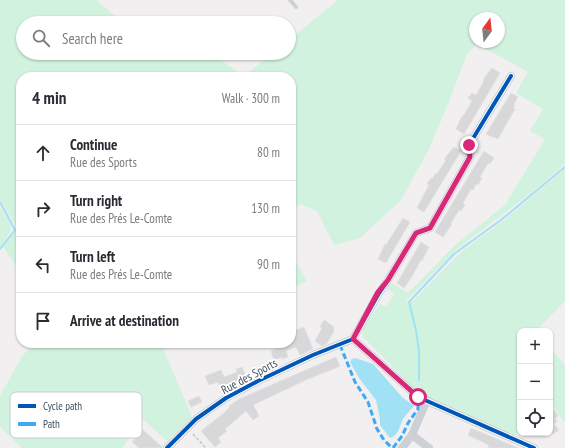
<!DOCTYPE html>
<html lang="en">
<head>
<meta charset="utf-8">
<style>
	body { margin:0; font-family:"PT Sans Narrow",sans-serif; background:#f7f7f7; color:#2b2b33 }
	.controls { position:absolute; right:12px; bottom:12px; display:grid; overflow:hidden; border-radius:8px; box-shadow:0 1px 3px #0004 }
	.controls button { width:36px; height:36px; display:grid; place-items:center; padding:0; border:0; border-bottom:1px solid #e1e1e2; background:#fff; color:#2b2b33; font:20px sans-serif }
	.compass { position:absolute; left:469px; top:12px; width:36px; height:36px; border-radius:50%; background:#fff; box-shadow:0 1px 3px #0004; rotate:15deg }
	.stop { position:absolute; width:12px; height:12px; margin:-9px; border:3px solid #db2777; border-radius:50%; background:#fff }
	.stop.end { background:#db2777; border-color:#fff; box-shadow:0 1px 4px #0008 }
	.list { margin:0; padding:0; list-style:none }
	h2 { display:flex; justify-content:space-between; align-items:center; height:52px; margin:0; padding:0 16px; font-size:17px }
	h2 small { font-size:13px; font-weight:400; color:#7c7c81 }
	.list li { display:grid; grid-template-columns:26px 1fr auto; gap:12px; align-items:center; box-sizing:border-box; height:56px; padding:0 16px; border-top:1px solid #e1e1e2 }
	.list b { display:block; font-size:15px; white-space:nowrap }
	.list p { margin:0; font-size:13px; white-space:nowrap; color:#7c7c81 }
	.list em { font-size:13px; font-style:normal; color:#7c7c81 }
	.icon { flex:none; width:22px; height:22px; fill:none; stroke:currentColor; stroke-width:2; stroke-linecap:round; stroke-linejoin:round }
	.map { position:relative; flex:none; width:565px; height:448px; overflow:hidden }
	.search { position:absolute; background:#fff; box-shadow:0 1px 3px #0004; left:16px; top:16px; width:280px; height:44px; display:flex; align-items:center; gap:10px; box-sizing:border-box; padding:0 14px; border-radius:22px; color:#7c7c81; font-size:15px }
	.panel { position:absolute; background:#fff; box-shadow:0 1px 3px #0004; left:16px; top:72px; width:280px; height:276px; border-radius:16px }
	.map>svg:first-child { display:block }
	.green { fill:#d1f2de; fill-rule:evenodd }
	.water { fill:#a1e1f5 }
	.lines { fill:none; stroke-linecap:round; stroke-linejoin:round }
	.stream { stroke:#a1e1f5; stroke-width:2 }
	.building { fill:#d8d7d9; stroke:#e2e1e2 }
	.path { stroke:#b8c7c3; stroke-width:1.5; stroke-dasharray:3 2; stroke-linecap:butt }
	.service { stroke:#cdd0d4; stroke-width:4 }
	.minor { stroke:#cdd0d4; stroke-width:8 }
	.quiet { stroke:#3fa9f5; stroke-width:3; stroke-dasharray:6 3; stroke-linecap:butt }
	.cycleway-casing { stroke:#fff; stroke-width:6 }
	.cycleway { stroke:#0057b8; stroke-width:4 }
	.route { stroke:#db2777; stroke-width:5 }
	.labels { text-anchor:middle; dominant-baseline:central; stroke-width:3.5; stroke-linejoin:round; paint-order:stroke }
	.street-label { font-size:12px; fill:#44515f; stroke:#fff }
	.key { fill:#fff; stroke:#c7cbcf; stroke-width:1 }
	.key-label { font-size:11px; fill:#44515f }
</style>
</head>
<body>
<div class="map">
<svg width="565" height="448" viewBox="0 0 565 448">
	<rect width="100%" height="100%" fill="#f1efef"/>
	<g class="green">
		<path d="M0,0H96L123,23H23V53H210L244,76L273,53H289V40L338,0H565V164L536,189L457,249L405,302L413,301L461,252L503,221L565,169V301L536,331H520V429L515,435L464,414L421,394L412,388L390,364L362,336L363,328L380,304L386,307L394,293L387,289L391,283L408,293L454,246L505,205L545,139L530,131L543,109L516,93L528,72L477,44L467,54L448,104L429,149L401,200L360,238L334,245L317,211L300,204L291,211V77H21V274L3,246L17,228L0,199ZM475,18H499V42H475Z"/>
		<path d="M0,207C13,229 16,225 0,247Z"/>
		<polygon points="293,257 307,281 291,289 291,258"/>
		<polygon points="35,343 168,343 162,346 192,417 167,441 144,420 122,448 22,448 0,427 0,396 23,355"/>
		<polygon points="550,348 565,365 565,423 550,403"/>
	</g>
	<path class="water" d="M355,358L373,364L402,397L414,406C410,410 406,415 403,419C399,427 399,435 390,438L380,425V419L376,400L359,378L350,362L352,359Z"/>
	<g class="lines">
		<g class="stream">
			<polyline points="0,202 15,230 0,249"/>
			<polyline points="419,380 419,351 416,330 409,302 454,254 501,220 565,167"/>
		</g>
	</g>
	<g class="building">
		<polygon points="492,68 500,73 464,134 456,129 461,118 463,115 464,115 472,101 468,98 472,93 476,95 484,81 483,81 485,77"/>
		<polygon points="511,93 518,97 514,104 515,105 513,108 515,109 498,139 494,137 494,138 486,134"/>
		<polygon points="454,147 461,151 424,212 417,208 429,185 427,184 431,178 432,179 436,173 437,174 446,160 444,159"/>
		<polygon points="484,151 494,158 490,164 488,163 480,177 482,178 478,185 476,184 473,190 471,189 463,203 465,205 461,211 459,210 451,223 452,224 450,227 443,237 435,232"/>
		<polygon points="403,218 410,222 386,263 378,259 385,244 386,245"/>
		<polygon points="421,242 429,247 422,261 421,260 411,278 404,288 397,283"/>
		<polygon points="324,320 333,326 334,331 327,343 322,346 315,341 322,328 320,327"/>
		<polygon points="304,327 313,349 300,355 296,347 286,351 288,357 282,359 282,357 274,360 271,351 278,348 277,346 285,343 291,343 291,332"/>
		<polygon points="336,357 340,366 336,368 308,379 253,405 258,413 257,413 259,416 253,420 246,411 225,429 227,431 218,438 221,442 215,447 201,431 224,413 230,407 229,406 239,399"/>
		<polygon points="242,367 246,377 220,388 218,382 209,385 205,376 221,370 224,377 237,372 236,369"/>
		<polygon points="199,396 202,402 191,407 188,401"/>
		<polygon points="554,410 558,416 555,419 557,422 554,424 559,430 553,434 550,431 550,412"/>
		<polygon points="471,428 499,440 518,448 488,448 489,445 468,435"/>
		<polygon points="143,430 162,447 162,448 139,448 132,442"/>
	</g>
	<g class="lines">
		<polyline class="path" points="193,434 206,448"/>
		<polyline class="service" points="290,0 296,7"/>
		<g class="minor">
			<polyline points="353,339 379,293 388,280 416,233 430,228 470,157 469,145 511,76"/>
			<polyline points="412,435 429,448"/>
			<polyline points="167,448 196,419 226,398 258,381 313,355 353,339 418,397 534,448"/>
			<polyline points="402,448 412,435 427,400"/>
		</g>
		<g class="quiet">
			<polyline points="340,345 355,382 368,402 377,429 384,440 392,448"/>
			<polyline points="393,448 402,436 408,423 418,409 418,397"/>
		</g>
		<defs>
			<g id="cycleway">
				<polyline points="353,339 379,293 388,280 416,233 430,228 470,157 469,145 511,76"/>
				<polyline points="167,448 196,419 226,398 258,381 313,355 353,339 418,397 534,448"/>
			</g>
		</defs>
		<use href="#cycleway" class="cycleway-casing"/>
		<use href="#cycleway" class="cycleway"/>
	</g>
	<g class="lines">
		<polyline class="route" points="418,397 353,339 378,292 388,280 416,233 430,228 470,157 469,145"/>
	</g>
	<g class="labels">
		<g class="street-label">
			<text transform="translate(249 376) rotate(-28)">Rue des Sports</text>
		</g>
	</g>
	<rect x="10" y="392" width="132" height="46" rx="6" class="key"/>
	<rect x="18" y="404" width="18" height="4" fill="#0057b8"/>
	<rect x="18" y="422" width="18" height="4" fill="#3fa9f5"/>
	<g class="key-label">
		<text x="43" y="410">Cycle path</text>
		<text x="43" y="428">Path</text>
	</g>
</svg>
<div class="controls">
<button>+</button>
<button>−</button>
<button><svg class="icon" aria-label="locate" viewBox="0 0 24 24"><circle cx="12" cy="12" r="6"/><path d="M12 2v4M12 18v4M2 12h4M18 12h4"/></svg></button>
</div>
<svg class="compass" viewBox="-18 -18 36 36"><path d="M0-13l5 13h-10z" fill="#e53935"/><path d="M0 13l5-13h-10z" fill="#7c7c81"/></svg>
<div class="stop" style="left:418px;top:397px"></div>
<div class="stop end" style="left:469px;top:145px"></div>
<div class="search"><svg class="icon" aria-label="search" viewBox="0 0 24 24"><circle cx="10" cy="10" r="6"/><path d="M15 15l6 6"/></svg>Search here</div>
<section class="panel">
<h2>4 min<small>Walk · 300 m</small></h2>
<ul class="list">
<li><svg class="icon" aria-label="ahead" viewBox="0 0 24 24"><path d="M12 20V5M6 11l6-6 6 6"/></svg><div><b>Continue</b><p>Rue des Sports</p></div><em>80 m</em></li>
<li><svg class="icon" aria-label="right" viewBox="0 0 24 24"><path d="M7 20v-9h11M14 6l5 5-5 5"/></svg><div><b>Turn right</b><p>Rue des Prés Le-Comte</p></div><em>130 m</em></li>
<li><svg class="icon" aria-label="left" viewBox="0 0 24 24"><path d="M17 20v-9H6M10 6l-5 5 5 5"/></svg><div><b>Turn left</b><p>Rue des Prés Le-Comte</p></div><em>90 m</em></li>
<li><svg class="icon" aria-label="arrive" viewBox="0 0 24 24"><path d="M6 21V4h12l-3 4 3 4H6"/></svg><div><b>Arrive at destination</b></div></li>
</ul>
</section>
</div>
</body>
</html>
